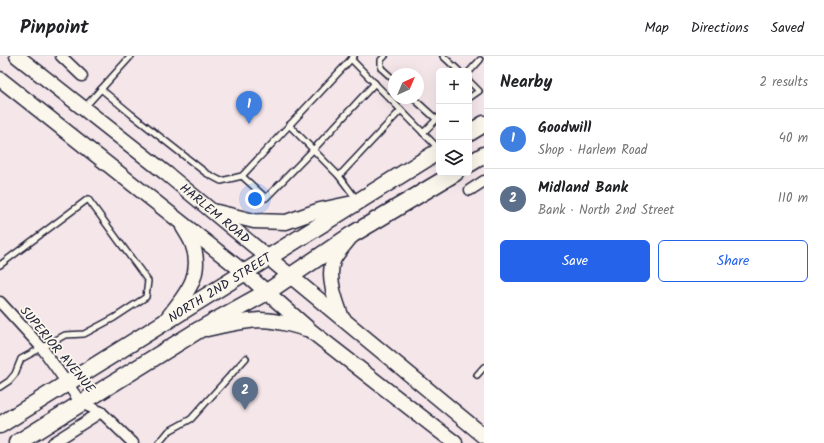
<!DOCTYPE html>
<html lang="en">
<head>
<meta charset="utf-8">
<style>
	body { margin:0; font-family:Kalam,sans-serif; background:#f6f6f6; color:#202124 }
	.controls { position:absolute; right:12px; top:12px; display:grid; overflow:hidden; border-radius:6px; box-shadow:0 4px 16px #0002 }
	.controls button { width:36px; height:36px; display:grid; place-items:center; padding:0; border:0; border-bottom:1px solid #e0e0e0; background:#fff; color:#202124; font:20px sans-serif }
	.compass { position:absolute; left:388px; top:12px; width:36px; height:36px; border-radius:50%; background:#fff; box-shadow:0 4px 16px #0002; rotate:44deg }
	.you { position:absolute; left:255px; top:143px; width:14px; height:14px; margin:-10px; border:3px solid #fff; border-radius:50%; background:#1a73e8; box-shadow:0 0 0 6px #1a73e833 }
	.badge { display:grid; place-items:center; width:26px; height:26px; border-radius:50%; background:#2563eb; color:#fff; font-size:13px; font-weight:700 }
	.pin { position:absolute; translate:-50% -33px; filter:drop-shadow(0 1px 2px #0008) }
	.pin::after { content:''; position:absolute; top:21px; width:14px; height:12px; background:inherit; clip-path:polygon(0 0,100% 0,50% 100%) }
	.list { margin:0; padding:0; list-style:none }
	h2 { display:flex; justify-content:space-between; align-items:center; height:52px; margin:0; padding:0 16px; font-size:17px }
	h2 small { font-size:13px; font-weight:400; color:#757577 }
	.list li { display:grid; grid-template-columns:26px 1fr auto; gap:12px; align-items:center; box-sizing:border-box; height:60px; padding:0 16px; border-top:1px solid #e0e0e0 }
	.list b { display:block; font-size:15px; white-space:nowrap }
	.list p { margin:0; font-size:13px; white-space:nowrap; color:#757577 }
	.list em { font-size:13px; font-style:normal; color:#757577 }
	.actions { display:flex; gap:8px; padding:12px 16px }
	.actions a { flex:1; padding:9px 0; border:1px solid #2563eb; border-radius:6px; text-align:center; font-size:14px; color:#2563eb }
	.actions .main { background:#2563eb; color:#fff }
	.icon { flex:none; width:22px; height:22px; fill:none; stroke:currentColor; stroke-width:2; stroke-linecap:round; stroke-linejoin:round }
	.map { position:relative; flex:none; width:484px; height:387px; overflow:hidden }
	header { display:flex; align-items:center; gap:24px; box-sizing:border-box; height:56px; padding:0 20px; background:#fff; border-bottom:1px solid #e0e0e0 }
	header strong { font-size:19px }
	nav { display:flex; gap:22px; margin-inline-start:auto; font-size:14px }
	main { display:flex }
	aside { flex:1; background:#fff }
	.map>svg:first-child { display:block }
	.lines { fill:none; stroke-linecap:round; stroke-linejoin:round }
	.service-casing { stroke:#22223b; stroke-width:8 }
	.minor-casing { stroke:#22223b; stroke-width:13 }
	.secondary-casing { stroke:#22223b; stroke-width:17 }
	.primary-casing { stroke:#22223b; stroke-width:19 }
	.service { stroke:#fbf7ec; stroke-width:5 }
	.minor { stroke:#fbf7ec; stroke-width:10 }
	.secondary { stroke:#fbf7ec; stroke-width:14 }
	.primary { stroke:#fbf7ec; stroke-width:16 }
	.labels { text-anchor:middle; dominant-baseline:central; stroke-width:3.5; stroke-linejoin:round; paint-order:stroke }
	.street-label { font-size:13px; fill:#22223b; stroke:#fbf7ec }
</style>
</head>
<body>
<header>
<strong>Pinpoint</strong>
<nav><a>Map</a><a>Directions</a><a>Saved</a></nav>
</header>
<main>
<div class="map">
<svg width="484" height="387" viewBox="0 0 484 387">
	<rect width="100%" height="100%" fill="#f5e6ea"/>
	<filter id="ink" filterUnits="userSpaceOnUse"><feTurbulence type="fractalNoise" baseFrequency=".025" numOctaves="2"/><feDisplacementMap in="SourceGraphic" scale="8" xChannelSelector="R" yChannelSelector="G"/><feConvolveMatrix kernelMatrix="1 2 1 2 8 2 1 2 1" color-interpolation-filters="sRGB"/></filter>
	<g filter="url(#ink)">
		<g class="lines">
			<defs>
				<g id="service">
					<polyline points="385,0 381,4 381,12 394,24"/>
					<polyline points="443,0 459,15"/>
					<polyline points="351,3 439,93"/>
					<polyline points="469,16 480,4"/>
					<polyline points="469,25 479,35 469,42"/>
					<polyline points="101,33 131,58 206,117 221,125 242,120 354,0"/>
					<polyline points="413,42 436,63"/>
					<polyline points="84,52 131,0"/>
					<polyline points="289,69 339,120 357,144"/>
					<polyline points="423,77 439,61"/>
					<polyline points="242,120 266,142 313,94 375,27"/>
					<polyline points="339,120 401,54"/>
					<polyline points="0,209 88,143 148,225 146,241 114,262 84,278 65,279 21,303 15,318 9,325 0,331"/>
					<polyline points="477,319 484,311"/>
					<polyline points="159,387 169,375 191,363 246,302"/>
				</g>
				<g id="minor">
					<polyline points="61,0 82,20"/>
					<polyline points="470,134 484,125"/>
					<polyline points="0,246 42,292 81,347 101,356 133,387"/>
					<polyline points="52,387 101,356"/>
				</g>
				<g id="secondary">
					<path id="s1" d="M17,0L167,118L484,380"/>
					<polyline points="0,23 245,217 311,275 455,387"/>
					<polyline points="217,156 254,165 286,166 320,154 353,147"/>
					<path d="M342,262C336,246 327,222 333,205C335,199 345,188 349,183"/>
					<path d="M166,264C184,240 205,220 192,187C190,182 186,176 183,171"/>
					<path d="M207,273C224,269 242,265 260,264C274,264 293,269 306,273"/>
				</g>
				<g id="primary">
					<polyline points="469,77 484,68"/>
					<polyline points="469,108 484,99"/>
					<path id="s2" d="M0,369L439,95"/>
					<polyline points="17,387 197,275 267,236 353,178 455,117"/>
				</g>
			</defs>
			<use href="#service" class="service-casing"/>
			<use href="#minor" class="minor-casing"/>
			<use href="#secondary" class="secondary-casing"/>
			<use href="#primary" class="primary-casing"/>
			<use href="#service" class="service"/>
			<use href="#minor" class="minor"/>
			<use href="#secondary" class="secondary"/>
			<use href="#primary" class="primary"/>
		</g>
	</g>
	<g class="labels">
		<g class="street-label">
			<text stroke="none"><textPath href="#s1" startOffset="253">HARLEM ROAD</textPath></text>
			<text stroke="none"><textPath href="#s2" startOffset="259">NORTH 2ND STREET</textPath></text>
			<text transform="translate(57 294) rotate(50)">SUPERIOR AVENUE</text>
		</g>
	</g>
</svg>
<div class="controls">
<button>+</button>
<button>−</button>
<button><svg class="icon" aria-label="layers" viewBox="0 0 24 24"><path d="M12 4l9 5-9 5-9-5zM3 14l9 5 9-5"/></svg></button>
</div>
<svg class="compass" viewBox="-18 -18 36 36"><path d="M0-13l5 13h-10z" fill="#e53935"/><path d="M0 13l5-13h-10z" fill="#757577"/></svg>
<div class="you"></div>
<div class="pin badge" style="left:249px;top:68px;background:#3f7fe0">1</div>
<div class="pin badge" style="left:245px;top:354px;background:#5c6f8a">2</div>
</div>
<aside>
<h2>Nearby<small>2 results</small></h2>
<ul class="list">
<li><span class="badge" style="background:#3f7fe0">1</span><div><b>Goodwill</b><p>Shop · Harlem Road</p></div><em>40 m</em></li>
<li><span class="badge" style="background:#5c6f8a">2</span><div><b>Midland Bank</b><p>Bank · North 2nd Street</p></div><em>110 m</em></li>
</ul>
<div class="actions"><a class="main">Save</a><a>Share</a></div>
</aside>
</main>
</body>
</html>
